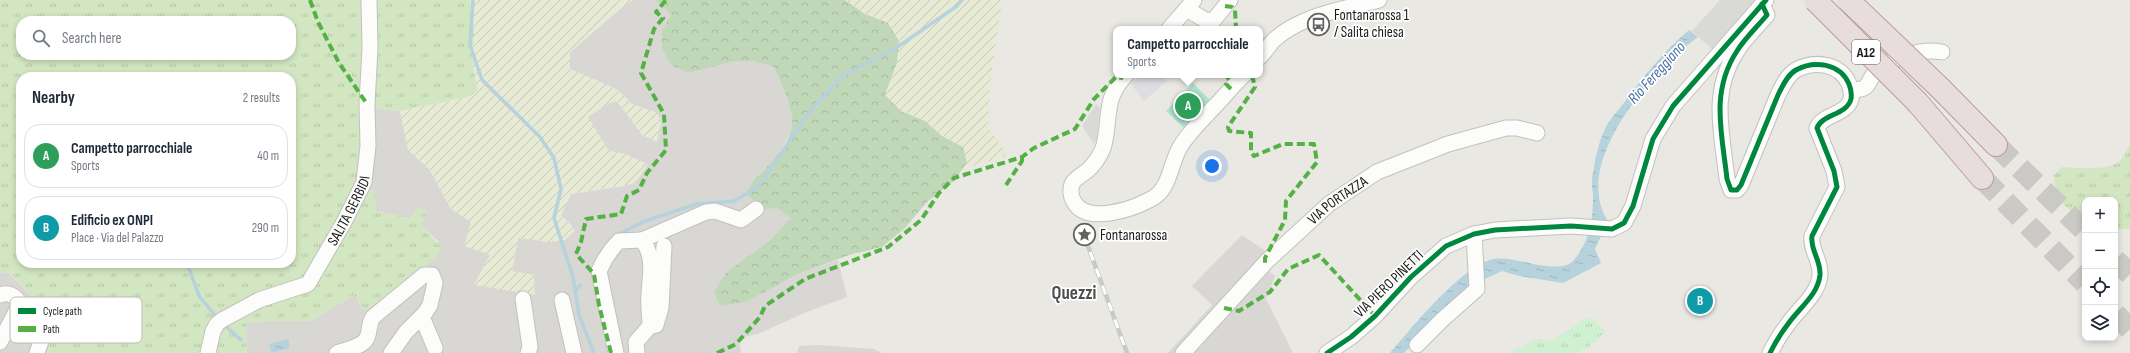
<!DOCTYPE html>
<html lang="en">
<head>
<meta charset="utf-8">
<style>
	body { margin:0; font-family:"Sofia Sans Condensed",sans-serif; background:#f6f6f7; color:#1f2937 }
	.controls { position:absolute; right:12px; bottom:12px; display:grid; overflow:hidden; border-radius:8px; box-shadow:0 2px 6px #0003 }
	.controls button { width:36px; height:36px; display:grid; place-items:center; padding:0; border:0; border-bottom:1px solid #e0e1e3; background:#fff; color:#1f2937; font:20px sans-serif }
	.you { position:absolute; left:1212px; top:166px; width:14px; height:14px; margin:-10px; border:3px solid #fff; border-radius:50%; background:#1a73e8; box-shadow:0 0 0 6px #1a73e833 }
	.badge { display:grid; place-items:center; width:26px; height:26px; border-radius:50%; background:#626260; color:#fff; font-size:13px; font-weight:700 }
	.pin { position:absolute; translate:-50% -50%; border:2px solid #fff; box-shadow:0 1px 4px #0006 }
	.popup { position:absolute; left:1113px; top:26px; width:150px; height:52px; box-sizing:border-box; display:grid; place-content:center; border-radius:8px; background:#fff; filter:drop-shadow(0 1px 3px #0005); font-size:13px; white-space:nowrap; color:#747a83 }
	.popup b { font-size:15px; color:#1f2937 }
	.popup::after { content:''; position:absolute; left:50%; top:100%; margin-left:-8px; border:8px solid transparent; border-top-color:#fff }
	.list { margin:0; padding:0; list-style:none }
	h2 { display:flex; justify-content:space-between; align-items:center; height:52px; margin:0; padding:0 16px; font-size:17px }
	h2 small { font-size:13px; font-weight:400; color:#747a83 }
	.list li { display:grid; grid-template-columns:26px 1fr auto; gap:12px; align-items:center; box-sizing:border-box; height:64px; margin:0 8px 8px; padding:0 8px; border:1px solid #e0e1e3; border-radius:16px }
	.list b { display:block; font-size:15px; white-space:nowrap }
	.list p { margin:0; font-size:13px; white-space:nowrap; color:#747a83 }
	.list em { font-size:13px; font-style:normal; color:#747a83 }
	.icon { flex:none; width:22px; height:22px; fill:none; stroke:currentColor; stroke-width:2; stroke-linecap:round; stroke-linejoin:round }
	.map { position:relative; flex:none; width:2130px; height:353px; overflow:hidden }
	.search { position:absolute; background:#fff; box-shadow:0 2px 6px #0003; left:16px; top:16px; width:280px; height:44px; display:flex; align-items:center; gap:10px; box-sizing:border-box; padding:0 14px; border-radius:16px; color:#747a83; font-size:15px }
	.panel { position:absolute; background:#fff; box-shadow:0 2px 6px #0003; left:16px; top:72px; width:280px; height:196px; border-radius:16px }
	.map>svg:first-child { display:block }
	.residential { fill:#d8d7d4 }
	.farmland { fill:url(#farmland-furrows) }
	.grass { fill:url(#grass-tufts); fill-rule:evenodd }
	.forest { fill:url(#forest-crowns) }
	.park { fill:url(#park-tufts) }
	.pitch { fill:#aee1cf }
	.parking { fill:#d9d9d6 }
	.plaza { fill:#dedde2 }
	.water { fill:url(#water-ripples) }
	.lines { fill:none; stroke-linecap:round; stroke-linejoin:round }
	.stream { stroke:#b6d2dd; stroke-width:3.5 }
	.highway-tunnel { stroke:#cac9c5; stroke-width:22; stroke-dasharray:22 11; stroke-linecap:butt }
	.minor-casing { stroke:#c1c1bf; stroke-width:17 }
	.highway-casing { stroke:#bd9ca2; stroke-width:24 }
	.minor { stroke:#fcfcfb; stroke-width:15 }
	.highway { stroke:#e8dddd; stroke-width:22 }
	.rail-casing { stroke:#c9c9c8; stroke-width:4.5 }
	.rail { stroke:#fff; stroke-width:3; stroke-dasharray:9; stroke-linecap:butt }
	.highway-bridge-casing { stroke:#bd9ca2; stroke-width:24; stroke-linecap:butt }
	.highway-bridge { stroke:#e8dddd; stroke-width:22 }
	.quiet { stroke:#55b145; stroke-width:4; stroke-dasharray:8 4; stroke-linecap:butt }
	.cycleway-casing { stroke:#fff; stroke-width:8 }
	.cycleway { stroke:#00873e; stroke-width:5 }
	.labels { text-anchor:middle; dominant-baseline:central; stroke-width:3.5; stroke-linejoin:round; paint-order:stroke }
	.shield { fill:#fff; stroke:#5f5f5f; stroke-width:1 }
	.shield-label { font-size:14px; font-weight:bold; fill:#1a1a1a }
	.poi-label { font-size:15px; fill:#1a1a1a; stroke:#fff; text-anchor:start }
	.street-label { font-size:15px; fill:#1a1a1a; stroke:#fff }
	.water-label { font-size:16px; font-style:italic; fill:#4a71a7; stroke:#fff }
	.district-label { font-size:19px; font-weight:bold; fill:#4d4d4d; stroke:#fff }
	.key { fill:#fff; stroke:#bababa; stroke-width:1 }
	.key-label { font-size:11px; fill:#1a1a1a }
</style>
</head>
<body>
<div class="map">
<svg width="2130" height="353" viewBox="0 0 2130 353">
	<defs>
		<pattern id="farmland-furrows" width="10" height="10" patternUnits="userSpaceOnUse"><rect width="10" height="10" fill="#e7ead5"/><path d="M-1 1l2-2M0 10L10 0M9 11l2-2" fill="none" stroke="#c6c8b6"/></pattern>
		<pattern id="grass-tufts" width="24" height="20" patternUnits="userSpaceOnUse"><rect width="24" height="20" fill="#d2e7c1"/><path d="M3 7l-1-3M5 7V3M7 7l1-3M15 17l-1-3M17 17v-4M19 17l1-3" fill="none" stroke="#b4c6a5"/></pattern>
		<pattern id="forest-crowns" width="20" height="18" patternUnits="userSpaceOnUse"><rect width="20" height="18" fill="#c1d8b8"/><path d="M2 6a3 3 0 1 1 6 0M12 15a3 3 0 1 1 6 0" fill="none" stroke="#a5b99e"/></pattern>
		<pattern id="park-tufts" width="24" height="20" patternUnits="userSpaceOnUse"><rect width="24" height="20" fill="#d0f0d2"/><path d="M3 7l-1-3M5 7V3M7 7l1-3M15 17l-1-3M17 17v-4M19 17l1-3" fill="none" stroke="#b2cdb4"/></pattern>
		<pattern id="water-ripples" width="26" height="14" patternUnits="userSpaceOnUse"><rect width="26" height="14" fill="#b6d2dd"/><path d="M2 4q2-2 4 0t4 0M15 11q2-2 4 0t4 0" fill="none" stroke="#9cb4bd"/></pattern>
	</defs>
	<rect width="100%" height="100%" fill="#e9e8e3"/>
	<g class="residential">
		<polygon points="633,0 655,0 671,15 662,30 689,73 734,61 753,61 774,67 792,109 793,129 778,156 750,184 791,218 770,240 749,256 746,302 798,274 838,260 847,297 804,313 758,334 739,338 741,353 247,353 246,323 267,321 310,321 355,295 362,309 439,242 421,225 427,211 410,218 376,211 374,190 366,189 356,220 350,228 346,225 309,287 306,268 327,238 361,107 400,111 408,150 429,169 451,209 472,222 490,255 474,285 512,271 518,237 549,242 572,226 561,215 571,194 625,186 647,164 625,154 609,151 587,117 609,103 617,101 642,135 657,142 657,113 632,104 618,90 570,69 570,52 625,5"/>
		<polygon points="1242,235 1264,250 1272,260 1264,268 1275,276 1266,299 1293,353 1168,353 1212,305 1192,286"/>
		<polygon points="8,272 56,321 47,353 0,353 0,273"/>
		<polygon points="819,345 874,349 882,353 797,353 799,346"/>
	</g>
	<g class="farmland">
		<polygon points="470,0 633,0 625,5 570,52 570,69 618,90 632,104 657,113 661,121 657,142 642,135 617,101 609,103 588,117 609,151 625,154 648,164 638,179 632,184 571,194 561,215 575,231 565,240 549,242 518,238 512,271 534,275 535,295 474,285 490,255 464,246 471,222 451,209 429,169 408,150 400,111 467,97 477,91 473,67 474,27"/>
		<polygon points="845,0 1002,0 990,85 988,127 1005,150 1006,156 961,170 967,162 963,147 942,136 925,121 901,111 885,95 897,62 888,23 865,14"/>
	</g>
	<g class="grass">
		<path d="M0,0H470L474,27L473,67L478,91L467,97L400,111L361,107C361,121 364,137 362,150C356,194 331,232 307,268L309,287L346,225L350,228L356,220L366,189L374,190L376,211L410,218L417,207L427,211L421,225L442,248L435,259L365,312L354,295L310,321H267L246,323L247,353H47L56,321L9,272L0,273ZM21,21H291V55H21ZM21,77H291V263H21Z"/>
		<path d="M2130,145V229H2115V200H2085V218C2063,208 2056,200 2054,175L2062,167C2076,168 2109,171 2120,161C2124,157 2126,149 2130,145Z"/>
	</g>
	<path class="forest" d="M655,0H845L865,14L888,23L899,41L897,62L885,95L901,111L925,121L942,136L963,147L967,162L955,180L927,202L904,229L882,247L849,255L798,274L746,302L720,306L714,292L726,273L770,240L791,218L777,208L765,209L748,196C750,180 755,180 765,169C806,128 794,114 774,67L753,61H734L689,73L671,65L662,48V30L671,15Z"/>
	<polygon class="park" points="1589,317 1606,331 1588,347 1576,353 1509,353 1537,339 1551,341"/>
	<polygon class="pitch" points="1193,83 1210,100 1184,128 1166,111"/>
	<g class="parking">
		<polygon points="1720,0 1755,0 1712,49 1692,31"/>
		<polygon points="1096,104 1100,108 1097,139 1094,144 1082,126"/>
	</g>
	<polygon class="plaza" points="1140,75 1162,75 1167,81 1144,101 1131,84"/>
	<g class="water">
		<path d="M1689,30L1698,37C1654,69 1570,163 1608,221L1595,249L1601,263L1563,283L1519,276L1502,271L1468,287L1404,353H1390C1412,328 1462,265 1494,259C1516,255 1560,278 1575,259C1591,238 1593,219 1593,194C1592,187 1591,179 1593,173C1595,159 1599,141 1605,129C1609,120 1617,112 1623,104C1643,77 1663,52 1689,30Z"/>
		<polygon points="288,339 290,348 271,353 269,344"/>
	</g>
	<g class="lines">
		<g class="stream">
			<polyline points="473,0 470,45 482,80 540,137 554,158 561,189 554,218 573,277 579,315 594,353"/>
			<polyline points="617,235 645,221 697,204 734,201 759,186 808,114 841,77 896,48 957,6 962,0"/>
			<polyline points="187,263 199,296 218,319"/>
			<polyline points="575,292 580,285"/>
			<polyline points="222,323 241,340"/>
		</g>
		<g class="highway-tunnel">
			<polyline points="1996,145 2085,231"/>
			<polyline points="1982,178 2085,283"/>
			<polyline points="2115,260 2130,274"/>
			<polyline points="2115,314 2130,329"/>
		</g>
		<defs>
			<g id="minor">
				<path d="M1762,4L1767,15C1757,27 1745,38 1737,51C1710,92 1722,133 1727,179L1731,190H1737L1741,185L1778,95C1782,87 1787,75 1796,70C1814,60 1840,63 1849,84C1851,89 1852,93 1851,99C1847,115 1822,114 1817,128L1834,171L1837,187L1812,236C1810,250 1821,260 1820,275C1818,295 1799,308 1788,324C1781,333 1775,343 1770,353"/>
				<polyline points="1187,9 1205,20 1213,21 1230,0"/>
				<polyline points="1169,29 1194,0"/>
				<path d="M1260,57C1265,52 1269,45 1274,40C1301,15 1344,9 1379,0"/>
				<path d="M1126,75C1103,99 1111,117 1104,145C1102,153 1094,165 1088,170C1082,175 1075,178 1072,184C1070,190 1071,197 1074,202C1087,225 1133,209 1151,199C1170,190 1170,164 1180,147C1189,132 1203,119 1215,106C1225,96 1234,84 1244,75"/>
				<path d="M1851,90C1874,90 1865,80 1878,70C1895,57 1921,48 1942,52"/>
				<polyline points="642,240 706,212 715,211 741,220 756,209"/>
				<path d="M0,295C7,292 14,295 18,301L19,306L0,342"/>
				<polyline points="523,299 530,347 528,353"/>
				<polyline points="562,300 574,353"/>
				<polyline points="422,317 435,348"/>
				<polyline points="1417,345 1443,319 1477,289 1474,234"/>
				<polyline points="37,353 45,329"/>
				<path id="s1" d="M208,353L213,331L217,324L222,320L259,300L308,284L344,222L364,182L368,146L367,104L370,48L369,0"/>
				<path d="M337,353C346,349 366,347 368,335C370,328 369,323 373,317L424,275H432L435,283L430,305L425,313L406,332L391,353"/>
				<path d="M616,353L599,271C604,259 610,250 619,241L642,240C655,256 650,275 649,294C648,305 650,315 650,326L656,325L661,308L664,246"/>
				<polyline points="637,353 636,342 650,326"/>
				<path id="s2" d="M1183,353L1267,261L1329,204L1377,172L1448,144L1506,128H1517L1537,133"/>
				<polyline points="1327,353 1351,337 1375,316 1411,277 1446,246 1474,234 1495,230 1571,226 1612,229 1624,223 1633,206 1653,139 1673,106 1766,0"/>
			</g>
			<g id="highway">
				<polyline points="1940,88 1996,145"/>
				<polyline points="1918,103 1982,178"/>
			</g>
		</defs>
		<use href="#minor" class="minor-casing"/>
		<use href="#highway" class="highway-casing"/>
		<use href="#minor" class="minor"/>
		<use href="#highway" class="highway"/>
		<defs>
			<polyline id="rail" points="1084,235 1127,353"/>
		</defs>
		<use href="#rail" class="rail-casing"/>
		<use href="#rail" class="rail"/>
		<defs>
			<g id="highway-bridge">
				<polyline points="1815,0 1918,103"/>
				<polyline points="1848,0 1940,88"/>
			</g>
		</defs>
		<use href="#highway-bridge" class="highway-bridge-casing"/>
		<use href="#highway-bridge" class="highway-bridge"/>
		<g class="quiet">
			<polyline points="310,0 318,22 339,63 367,104"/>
			<polyline points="1225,6 1232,7 1235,10 1236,29"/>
			<polyline points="1252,75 1255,87 1228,127 1229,131 1251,133 1251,152 1254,156 1283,144 1314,144 1317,162 1286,201 1285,220 1265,258 1265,263"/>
			<polyline points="1231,89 1226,84 1226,80 1231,75"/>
			<polyline points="1006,185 1022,161 1022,157"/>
			<polyline points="1224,308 1239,311 1270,292 1288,269 1319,255 1375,316"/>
			<polyline points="611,353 599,305 594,274 576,254 581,242 586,219 621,214 627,196 639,190 647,173 666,150 664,114 641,73 654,29 663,18 656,12 666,0"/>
			<polyline points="717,353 736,344 760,317 765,306 805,279 888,247 921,220 939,193 954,178 1022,157 1034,148 1075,129 1094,99 1116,77 1123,78"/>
		</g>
		<defs>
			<g id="cycleway">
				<path d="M1762,4L1767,15C1757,27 1745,38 1737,51C1710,92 1722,133 1727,179L1731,190H1737L1741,185L1778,95C1782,87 1787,75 1796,70C1814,60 1840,63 1849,84C1851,89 1852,93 1851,99C1847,115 1822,114 1817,128L1834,171L1837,187L1812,236C1810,250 1821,260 1820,275C1818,295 1799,308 1788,324C1781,333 1775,343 1770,353"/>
				<polyline points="1327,353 1351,337 1375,316 1411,277 1446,246 1474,234 1495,230 1571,226 1612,229 1624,223 1633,206 1653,139 1673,106 1766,0"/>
			</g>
		</defs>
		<use href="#cycleway" class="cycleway-casing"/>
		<use href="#cycleway" class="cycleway"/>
	</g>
	<defs>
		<symbol id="bus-ring" viewBox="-11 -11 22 22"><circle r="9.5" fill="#fff" stroke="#626260" stroke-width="1.5"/><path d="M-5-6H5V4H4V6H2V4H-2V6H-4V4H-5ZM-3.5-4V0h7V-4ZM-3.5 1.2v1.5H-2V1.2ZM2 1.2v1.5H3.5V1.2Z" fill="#626260"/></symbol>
		<symbol id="sight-ring" viewBox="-11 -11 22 22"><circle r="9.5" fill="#fff" stroke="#626260" stroke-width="1.5"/><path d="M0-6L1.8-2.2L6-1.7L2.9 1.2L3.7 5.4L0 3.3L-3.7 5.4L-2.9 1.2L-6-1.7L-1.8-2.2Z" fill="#626260"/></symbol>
	</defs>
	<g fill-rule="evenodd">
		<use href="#bus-ring" x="1306" y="12" width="25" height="25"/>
		<use href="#sight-ring" x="1072" y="222" width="25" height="25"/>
	</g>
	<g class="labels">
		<rect class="shield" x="1852" y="40" width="28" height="24" rx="3"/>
		<g class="shield-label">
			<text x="1866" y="52">A12</text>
		</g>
		<g class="poi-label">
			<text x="1334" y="15">Fontanarossa 1<tspan x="1334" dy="17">/ Salita chiesa</tspan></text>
			<text x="1100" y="235">Fontanarossa</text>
		</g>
		<g class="street-label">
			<text stroke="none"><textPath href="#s2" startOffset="218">VIA PORTAZZA</textPath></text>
			<text stroke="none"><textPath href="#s1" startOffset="215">SALITA GERBIDI</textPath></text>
			<text transform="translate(1389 284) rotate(-44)">VIA PIERO PINETTI</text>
		</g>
		<g class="water-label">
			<text transform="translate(1657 73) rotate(-48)">Rio Fereggiano</text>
		</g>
		<g class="district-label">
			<text x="1074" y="293">Quezzi</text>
		</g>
	</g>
	<rect x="10" y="297" width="132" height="46" rx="6" class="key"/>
	<rect x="18" y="308" width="18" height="6" fill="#00873e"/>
	<rect x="18" y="326" width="18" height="6" fill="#55b145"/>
	<g class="key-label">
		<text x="43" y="315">Cycle path</text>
		<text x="43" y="333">Path</text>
	</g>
</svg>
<div class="controls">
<button>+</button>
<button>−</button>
<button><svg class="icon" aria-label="locate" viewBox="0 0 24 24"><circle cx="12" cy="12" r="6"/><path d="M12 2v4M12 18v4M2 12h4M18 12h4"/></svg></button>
<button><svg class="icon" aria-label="layers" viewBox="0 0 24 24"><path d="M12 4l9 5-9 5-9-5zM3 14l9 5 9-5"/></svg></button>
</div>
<div class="you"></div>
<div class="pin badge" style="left:1188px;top:106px;background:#2e9e5b">A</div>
<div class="popup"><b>Campetto parrocchiale</b>Sports</div>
<div class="pin badge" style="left:1700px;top:301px;background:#0f9aa8">B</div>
<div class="search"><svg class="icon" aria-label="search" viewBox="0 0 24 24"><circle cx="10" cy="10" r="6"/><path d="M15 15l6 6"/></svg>Search here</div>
<section class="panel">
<h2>Nearby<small>2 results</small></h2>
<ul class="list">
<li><span class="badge" style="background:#2e9e5b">A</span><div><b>Campetto parrocchiale</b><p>Sports</p></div><em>40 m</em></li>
<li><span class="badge" style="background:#0f9aa8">B</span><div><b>Edificio ex ONPI</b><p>Place · Via del Palazzo</p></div><em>290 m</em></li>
</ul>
</section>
</div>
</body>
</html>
